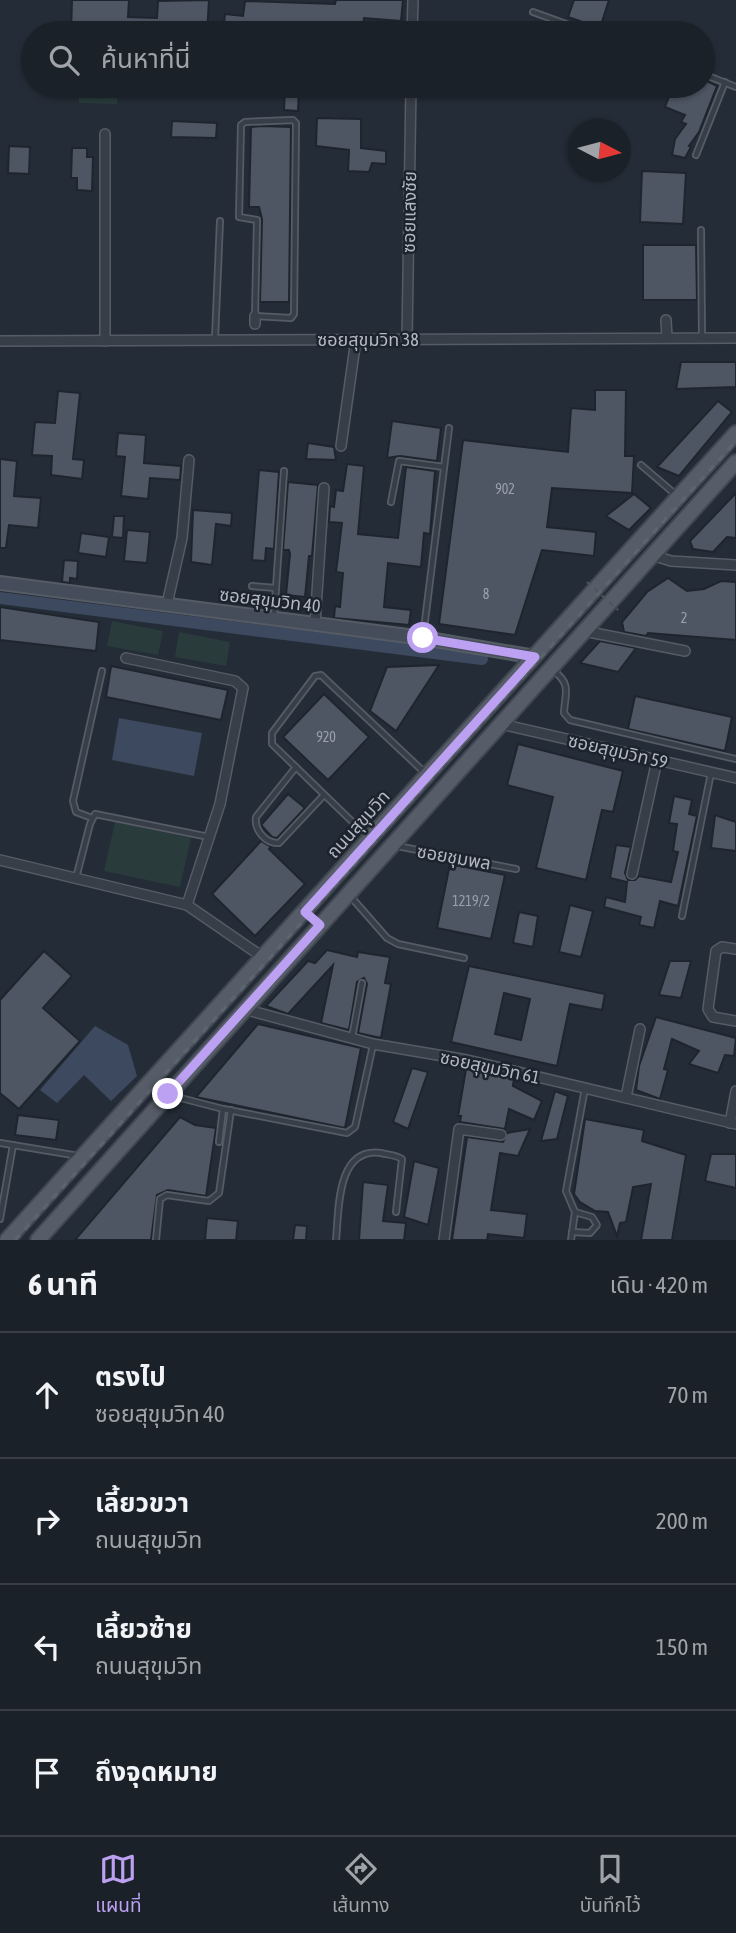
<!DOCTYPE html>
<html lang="th">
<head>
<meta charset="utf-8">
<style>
	body { margin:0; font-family:"Asap Condensed","Noto Sans Thai",sans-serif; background:#282e35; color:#f1f3f6 }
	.compass { position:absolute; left:568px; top:119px; width:63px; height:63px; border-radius:50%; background:#1b2129; box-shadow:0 2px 5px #0004; rotate:96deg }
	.stop { position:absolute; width:21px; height:21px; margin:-16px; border:5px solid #bca0f2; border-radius:50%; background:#fff }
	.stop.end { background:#bca0f2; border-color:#fff; box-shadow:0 2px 7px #0008 }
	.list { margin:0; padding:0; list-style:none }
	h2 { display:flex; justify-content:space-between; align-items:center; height:91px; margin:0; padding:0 28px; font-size:30px }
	h2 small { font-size:23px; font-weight:400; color:#a0a3a8 }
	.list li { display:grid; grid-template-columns:46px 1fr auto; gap:21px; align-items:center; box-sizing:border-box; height:126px; padding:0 28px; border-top:2px solid #393e46 }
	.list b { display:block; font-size:26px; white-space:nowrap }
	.list p { margin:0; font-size:23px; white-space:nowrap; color:#a0a3a8 }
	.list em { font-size:23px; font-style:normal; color:#a0a3a8 }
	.icon { flex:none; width:38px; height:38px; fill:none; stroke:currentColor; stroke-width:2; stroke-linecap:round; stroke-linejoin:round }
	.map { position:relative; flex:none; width:736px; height:1240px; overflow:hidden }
	.search { position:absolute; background:#1b2129; box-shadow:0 2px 5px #0004; left:21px; right:21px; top:21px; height:77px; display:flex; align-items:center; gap:18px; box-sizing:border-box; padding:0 24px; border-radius:38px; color:#a0a3a8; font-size:26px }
	.sheet { height:595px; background:#1b2129 }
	nav { display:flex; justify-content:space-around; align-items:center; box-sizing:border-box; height:98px; border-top:2px solid #393e46; background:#1b2129; font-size:19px; color:#a0a3a8 }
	nav a { display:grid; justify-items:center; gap:4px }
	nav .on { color:#bca0f2 }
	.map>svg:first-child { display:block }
	.green { fill:#2a3b3c }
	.water { fill:#3c495e }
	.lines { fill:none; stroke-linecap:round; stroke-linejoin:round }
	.canal { stroke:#3c495e; stroke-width:12 }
	.building { fill:#4d5662; stroke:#1f252e; stroke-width:2; fill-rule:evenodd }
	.lane-casing { stroke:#565c65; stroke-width:8 }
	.street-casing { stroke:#565c65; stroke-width:12 }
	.secondary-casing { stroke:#565c65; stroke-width:16 }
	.primary-casing { stroke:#414751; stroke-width:18 }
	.lane { stroke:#383e48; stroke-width:4.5 }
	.street { stroke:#383e48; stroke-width:9 }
	.secondary { stroke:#464d5a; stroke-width:12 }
	.primary { stroke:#565d68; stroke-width:14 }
	.rail { stroke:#5c6470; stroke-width:3.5; stroke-dasharray:7 7; stroke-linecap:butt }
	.path-bridge { stroke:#485759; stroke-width:2; stroke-dasharray:5 5; stroke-linecap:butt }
	.route { stroke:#bca0f2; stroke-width:9 }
	.labels { text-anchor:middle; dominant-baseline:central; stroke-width:5; stroke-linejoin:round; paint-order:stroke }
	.number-label { font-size:14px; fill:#9aa0ac }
	.street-label { font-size:18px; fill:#b3b9c4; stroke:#1d232c }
</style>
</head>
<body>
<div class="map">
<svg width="736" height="1240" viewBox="0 0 736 1240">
	<rect width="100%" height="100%" fill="#242c37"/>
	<g class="green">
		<polygon points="78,86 118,86 117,104 79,103"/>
		<polygon points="112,621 163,631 158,655 107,646"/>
		<polygon points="179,632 230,642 226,666 175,657"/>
		<polygon points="115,822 191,838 180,887 104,871"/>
	</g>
	<g class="water">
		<polygon points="119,718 202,733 194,776 112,760"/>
		<polygon points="95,1026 128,1045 137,1076 111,1101 84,1075 57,1103 40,1090"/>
	</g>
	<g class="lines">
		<polyline class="canal" points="0,598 482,659"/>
	</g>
	<g class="building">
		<polygon points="72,0 129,0 128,17 157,18 158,1 209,0 207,33 71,33"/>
		<polygon points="336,0 403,0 401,21 364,18 363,25 329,22 328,33 257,26 256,33 223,33 225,14 243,16 245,1 335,4"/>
		<polygon points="574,0 609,0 600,28 568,17"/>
		<polygon points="703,79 717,86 699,132 689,146 691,147 685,158 672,155 675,139 686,124 681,122 685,115 665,107 673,86 703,86"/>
		<polygon points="285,86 299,86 298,111 284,110"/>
		<polygon points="317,118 361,119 361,148 386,151 386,164 372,163 369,172 348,171 349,150 316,146"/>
		<polygon points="172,121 217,123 216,138 171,137"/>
		<polygon points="262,126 291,127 289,302 260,302 262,219 259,207 249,207 251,127"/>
		<polygon points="9,146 30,147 29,174 8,173"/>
		<polygon points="72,148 87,148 87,157 93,157 92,191 77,190 77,178 71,178"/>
		<polygon points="642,171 686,173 683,224 640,222"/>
		<polygon points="643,245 696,245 697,300 643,300"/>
		<polygon points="681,362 736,362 736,387 676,389"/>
		<polygon points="595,390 626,390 625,456 634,456 632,493 552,488 547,527 596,532 594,556 542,550 515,635 439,624 463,440 568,452 571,408 595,410"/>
		<polygon points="58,391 80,393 73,459 84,460 82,479 51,475 52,456 32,455 35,422 55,423"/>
		<polygon points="718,401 732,412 679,476 657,467"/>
		<polygon points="392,421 441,428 437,461 400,456 387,458"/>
		<polygon points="118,433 146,435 144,463 181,466 180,480 150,478 148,499 121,496 125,457 116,456"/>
		<polygon points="308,443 334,447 336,460 306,459"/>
		<polygon points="0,459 17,461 14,496 41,498 38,528 9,525 6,548 0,548"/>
		<polygon points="347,464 364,466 358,534 398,538 406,467 435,471 430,534 424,533 421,567 388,563 384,607 411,610 409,625 334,618 335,606 340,607 343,573 336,572 342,523 329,522 330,506 334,507 336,490 343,491"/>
		<polygon points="259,470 279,472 274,549 266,548 265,561 252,560"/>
		<polygon points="288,482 318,485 312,556 309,556 305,597 286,595 290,554 289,550 283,550"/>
		<polygon points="736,493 736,538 727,537 713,552 693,549 690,541"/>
		<polygon points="634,494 651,508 629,530 606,516"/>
		<polygon points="193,510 232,513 231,526 216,524 212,565 191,562"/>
		<polygon points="114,516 124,516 123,538 112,537"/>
		<polygon points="127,530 150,532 147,563 124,561"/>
		<polygon points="81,533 109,537 106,557 78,553"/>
		<polygon points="64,560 78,561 77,579 70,578 70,583 62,582"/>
		<polygon points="668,578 687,591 704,589 721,581 736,582 736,640 648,633 646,636 624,632 622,622 647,592"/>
		<polygon points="0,607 99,622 96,651 0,640"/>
		<polygon points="600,641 636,648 618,672 580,663"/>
		<polygon points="439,665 396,731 370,711 387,667"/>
		<polygon points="111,666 228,690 221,720 106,697"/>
		<polygon points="324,694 369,737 328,780 283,737"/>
		<polygon points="635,696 732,717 725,751 628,729"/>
		<polygon points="518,744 623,771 613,812 602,810 586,880 536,868 553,797 507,785"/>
		<polygon points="288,794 305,808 277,838 272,837 261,825"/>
		<polygon points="674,796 692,800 689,814 697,816 678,906 660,901 654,928 639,925 641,917 604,907 606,897 625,902 627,882 610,878 616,845 631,847 625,873 628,880 635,880 639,876 671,882 678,852 673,851 677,824 669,823"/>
		<polygon points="715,815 736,822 736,851 711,848"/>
		<polygon points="261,841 271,847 269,849 305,884 255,936 212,894"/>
		<polygon points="450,864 505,875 491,939 437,928"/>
		<polygon points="570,905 593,911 581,957 559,952"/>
		<polygon points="519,912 538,916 533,947 513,943"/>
		<polygon points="327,950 357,957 358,952 390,957 385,983 391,984 381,1038 358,1033 367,984 364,978 357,982 349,1030 321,1023 333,965 288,1014 266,1006 308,961 315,963"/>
		<polygon points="44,951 72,976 43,1008 80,1041 19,1109 0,1093 0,1000"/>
		<polygon points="670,961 691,961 681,998 659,995"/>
		<path d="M469,966L605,994L602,1010L570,1004L557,1066L451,1042ZM504,993L530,999L521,1040L495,1034Z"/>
		<polygon points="656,1017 736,1038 734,1056 725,1055 718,1073 689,1064 699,1051 672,1039 664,1069 668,1070 660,1099 636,1090 639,1066"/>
		<polygon points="258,1024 361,1048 345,1128 196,1097"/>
		<polygon points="412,1068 428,1072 408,1129 393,1122"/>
		<polygon points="466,1069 514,1078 513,1086 542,1101 534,1120 509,1109 505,1129 460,1122 461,1116 458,1116"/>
		<polygon points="555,1091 568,1096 557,1139 541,1141"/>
		<polygon points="18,1115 59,1120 56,1140 15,1135"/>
		<polygon points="180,1117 195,1125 216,1128 206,1196 168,1190 157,1195 151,1240 75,1240"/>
		<polygon points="585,1119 644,1130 642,1141 686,1155 672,1240 641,1240 651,1184 633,1187 626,1222 620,1223 617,1236 608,1212 595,1211 580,1202 574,1194"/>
		<polygon points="530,1129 518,1156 500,1153 491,1210 527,1214 524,1238 488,1234 487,1240 452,1240 467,1137 503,1142 507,1133"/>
		<polygon points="711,1154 736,1154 736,1188 705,1181"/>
		<polygon points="414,1161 439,1168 428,1225 404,1217"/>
		<polygon points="363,1182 388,1185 383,1221 406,1223 404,1240 359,1240"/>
		<polygon points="207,1218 238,1221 236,1240 205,1240"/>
		<polygon points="295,1225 307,1226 306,1240 293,1240"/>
	</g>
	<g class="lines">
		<defs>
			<g id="lane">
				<polyline points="533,12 591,33"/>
				<polyline points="703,74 736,87"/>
				<polygon points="293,120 296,123 294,314 291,318 255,316 257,220 239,217 241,125 245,122"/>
				<polyline points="696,155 725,82"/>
				<polyline points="701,230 702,337"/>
				<polyline points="215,339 220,221"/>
				<polyline points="641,465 675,494"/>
				<polyline points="391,502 399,461 444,467"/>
				<polyline points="252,586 276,588"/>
				<polyline points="274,617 284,471"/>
				<polyline points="423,637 449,428"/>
				<path d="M553,670C572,685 565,692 564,713L570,720L736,759"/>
				<path d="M296,767L256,817C254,830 266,844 279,843L324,795"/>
				<polyline points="92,818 76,812 73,801 102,671"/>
				<polyline points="367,836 272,744 272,733 315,676 321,675 424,772"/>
				<polyline points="397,846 516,869"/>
				<polyline points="76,878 90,824 95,814 209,837"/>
				<polyline points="351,897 387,938 398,944 464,958"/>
				<polyline points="682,916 711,773"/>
				<polyline points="352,1038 362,983"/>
				<polyline points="173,1096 223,1109 347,1133 355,1127 373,1045"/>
				<polyline points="219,1142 223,1109"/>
				<polyline points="0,1143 79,1156"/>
				<polyline points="0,1219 13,1145"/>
				<polyline points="572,1232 590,1233 597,1225 592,1217 575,1212"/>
				<polyline points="156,1240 160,1199 167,1195 209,1201 219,1193 231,1110"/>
				<path d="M336,1240C339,1210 336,1147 381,1153C389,1155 396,1155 402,1159L396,1212"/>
				<polyline points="571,1240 575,1212 566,1191 585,1088"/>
			</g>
			<g id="street">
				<polyline points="412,33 413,0"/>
				<polyline points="105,134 105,341"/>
				<polyline points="666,320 667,337"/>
				<polyline points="255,324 255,316"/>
				<polyline points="407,339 411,86"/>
				<polyline points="0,341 736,338"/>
				<polyline points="341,446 356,339"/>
				<polyline points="652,555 671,561 736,565"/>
				<polyline points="167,604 182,538 189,460"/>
				<polyline points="315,623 324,488"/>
				<polyline points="584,631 685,651"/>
				<polyline points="126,658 235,681 243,688 220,804 187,905"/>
				<polyline points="501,724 736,778"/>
				<polyline points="0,860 187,905 264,958"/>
				<polyline points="632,874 657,760"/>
				<polyline points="736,949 722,947 716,951 708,1009 713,1017 736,1021"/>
				<polyline points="244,1009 373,1044 467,1060 736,1124"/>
				<polyline points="626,1097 640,1029"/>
				<polyline points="730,1123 736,1091"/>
				<polyline points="444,1240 459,1129 501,1135"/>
			</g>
			<polyline id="secondary" points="0,583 423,638 535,657"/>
			<g id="primary">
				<polyline points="7,1240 736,433"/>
				<polyline points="38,1240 736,462"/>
			</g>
		</defs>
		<use href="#lane" class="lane-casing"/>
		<use href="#street" class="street-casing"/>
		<use href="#secondary" class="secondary-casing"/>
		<use href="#primary" class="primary-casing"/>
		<use href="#lane" class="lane"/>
		<use href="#street" class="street"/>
		<use href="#secondary" class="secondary"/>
		<use href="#primary" class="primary"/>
		<polyline class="rail" points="15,1240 736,441"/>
		<g class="path-bridge">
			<polyline points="587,582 618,610"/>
			<polyline points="299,907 325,931"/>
		</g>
	</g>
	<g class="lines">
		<polyline class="route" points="168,1094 320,925 305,912 535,657 423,638"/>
	</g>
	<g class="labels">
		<g class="number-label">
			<text x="505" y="489">902</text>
			<text x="486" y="594">8</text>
			<text x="684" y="618">2</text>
			<text x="326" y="737">920</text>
			<text x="471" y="901">1219/2</text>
		</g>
		<g class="street-label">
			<text transform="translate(409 212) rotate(-89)">ซอยแสงชัย</text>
			<text x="368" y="339">ซอยสุขุมวิท 38</text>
			<text transform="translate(270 600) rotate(7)">ซอยสุขุมวิท 40</text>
			<text transform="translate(618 751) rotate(13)">ซอยสุขุมวิท 59</text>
			<text transform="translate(358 824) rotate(-48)">ถนนสุขุมวิท</text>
			<text transform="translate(454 857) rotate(10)">ซอยชุมพล</text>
			<text transform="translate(490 1067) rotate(12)">ซอยสุขุมวิท 61</text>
		</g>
	</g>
</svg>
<svg class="compass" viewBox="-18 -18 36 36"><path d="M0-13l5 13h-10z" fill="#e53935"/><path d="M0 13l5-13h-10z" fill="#a0a3a8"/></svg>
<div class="stop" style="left:423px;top:638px"></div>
<div class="stop end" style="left:168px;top:1094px"></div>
<div class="search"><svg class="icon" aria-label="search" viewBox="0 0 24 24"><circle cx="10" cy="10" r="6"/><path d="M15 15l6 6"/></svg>ค้นหาที่นี่</div>
</div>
<section class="sheet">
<h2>6 นาที<small>เดิน · 420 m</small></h2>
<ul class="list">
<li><svg class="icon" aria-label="ahead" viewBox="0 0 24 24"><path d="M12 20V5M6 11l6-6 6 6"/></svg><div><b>ตรงไป</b><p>ซอยสุขุมวิท 40</p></div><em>70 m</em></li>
<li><svg class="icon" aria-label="right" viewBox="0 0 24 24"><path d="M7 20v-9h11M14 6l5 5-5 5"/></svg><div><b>เลี้ยวขวา</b><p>ถนนสุขุมวิท</p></div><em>200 m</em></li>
<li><svg class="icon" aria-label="left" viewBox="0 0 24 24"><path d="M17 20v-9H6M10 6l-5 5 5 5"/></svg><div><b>เลี้ยวซ้าย</b><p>ถนนสุขุมวิท</p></div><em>150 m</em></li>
<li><svg class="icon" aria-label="arrive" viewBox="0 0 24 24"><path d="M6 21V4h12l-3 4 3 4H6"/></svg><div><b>ถึงจุดหมาย</b></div></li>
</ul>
</section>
<nav>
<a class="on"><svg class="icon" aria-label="map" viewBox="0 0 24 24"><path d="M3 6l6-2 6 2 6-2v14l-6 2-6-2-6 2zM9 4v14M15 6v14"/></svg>แผนที่</a>
<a><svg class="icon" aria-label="directions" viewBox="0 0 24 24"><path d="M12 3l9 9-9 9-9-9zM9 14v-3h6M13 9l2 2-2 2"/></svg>เส้นทาง</a>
<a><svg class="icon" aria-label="saved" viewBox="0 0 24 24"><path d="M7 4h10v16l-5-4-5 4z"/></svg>บันทึกไว้</a>
</nav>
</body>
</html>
